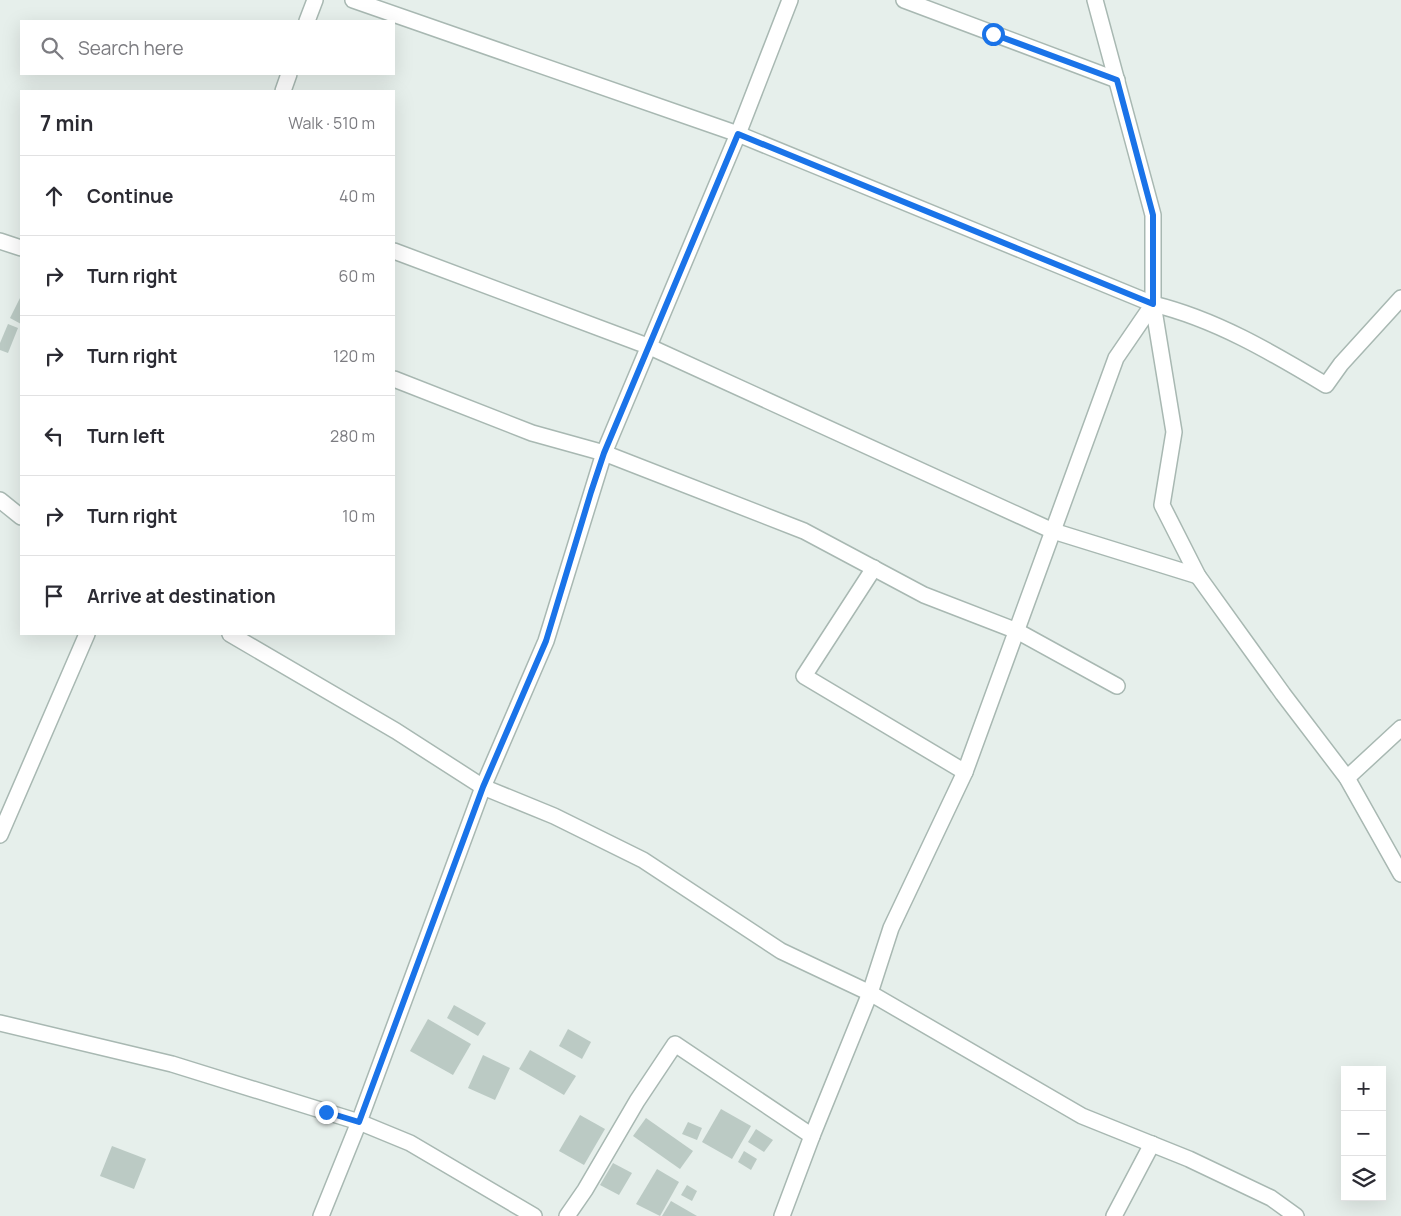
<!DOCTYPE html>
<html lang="en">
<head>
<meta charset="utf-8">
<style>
	body { margin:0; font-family:Manrope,sans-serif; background:#f7f7f7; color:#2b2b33 }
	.controls { position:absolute; right:15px; bottom:15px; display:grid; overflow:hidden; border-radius:0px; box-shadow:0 5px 20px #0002 }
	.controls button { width:45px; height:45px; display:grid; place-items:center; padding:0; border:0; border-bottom:1px solid #e1e1e2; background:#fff; color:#2b2b33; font:25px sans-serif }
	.stop { position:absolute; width:15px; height:15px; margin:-11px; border:4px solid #1a73e8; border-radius:50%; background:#fff }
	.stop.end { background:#1a73e8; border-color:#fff; box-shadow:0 1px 5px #0008 }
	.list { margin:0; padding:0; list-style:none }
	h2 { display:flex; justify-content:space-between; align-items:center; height:65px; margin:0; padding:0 20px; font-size:21px }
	h2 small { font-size:16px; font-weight:400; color:#7c7c81 }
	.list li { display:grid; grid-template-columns:32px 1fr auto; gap:15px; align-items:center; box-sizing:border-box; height:80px; padding:0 20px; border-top:1px solid #e1e1e2 }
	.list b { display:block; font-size:19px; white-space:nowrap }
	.list em { font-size:16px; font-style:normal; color:#7c7c81 }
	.icon { flex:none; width:28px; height:28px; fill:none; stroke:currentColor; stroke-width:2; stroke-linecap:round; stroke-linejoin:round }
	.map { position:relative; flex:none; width:1401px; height:1216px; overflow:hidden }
	.search { position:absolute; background:#fff; box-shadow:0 5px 20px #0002; left:20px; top:20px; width:375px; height:55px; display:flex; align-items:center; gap:12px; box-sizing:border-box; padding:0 18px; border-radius:0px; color:#7c7c81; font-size:19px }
	.panel { position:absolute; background:#fff; box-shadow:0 5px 20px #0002; left:20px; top:90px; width:375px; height:545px; border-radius:0px }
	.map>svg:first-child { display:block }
	.building { fill:#bbcac4 }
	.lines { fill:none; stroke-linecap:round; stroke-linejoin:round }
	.minor-casing { stroke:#a8b8b2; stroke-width:18 }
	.minor { stroke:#fff; stroke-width:15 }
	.route { stroke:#1a73e8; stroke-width:6 }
</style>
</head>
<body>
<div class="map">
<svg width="1401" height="1216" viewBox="0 0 1401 1216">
	<rect width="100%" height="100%" fill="#e6efeb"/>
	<g class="building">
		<polygon points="21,296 21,324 10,318"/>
		<polygon points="8,324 18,328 8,353 0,350 0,343"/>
		<polygon points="454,1005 486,1023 478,1036 447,1018"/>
		<polygon points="428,1019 471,1044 453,1075 410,1051"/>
		<polygon points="568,1029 591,1042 582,1059 559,1046"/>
		<polygon points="530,1050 576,1076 564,1095 519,1069"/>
		<polygon points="483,1055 510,1068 495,1100 468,1088"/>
		<polygon points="721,1109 751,1126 732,1159 702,1142"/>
		<polygon points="580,1115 605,1129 584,1165 559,1151"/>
		<polygon points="646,1118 693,1151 680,1169 633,1136"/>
		<polygon points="688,1122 702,1128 697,1140 682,1134"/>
		<polygon points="756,1129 773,1140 764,1152 748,1142"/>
		<polygon points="112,1146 146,1159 134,1189 100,1176"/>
		<polygon points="744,1151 757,1159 751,1170 738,1162"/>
		<polygon points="613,1163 632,1173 619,1195 600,1185"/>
		<polygon points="657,1169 679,1182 660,1216 636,1204"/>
		<polygon points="687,1185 697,1191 692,1201 681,1195"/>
		<polygon points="671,1201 697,1216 662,1216"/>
	</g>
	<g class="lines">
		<defs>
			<g id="minor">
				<path d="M353,0L738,134L1153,304C1215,319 1271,352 1326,385L1341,364L1401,298"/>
				<polyline points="904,0 1117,80"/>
				<polyline points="1095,0 1153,215 1153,304 1174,432 1162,505 1198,576 1283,694 1347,778 1401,874"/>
				<polyline points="307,21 315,0"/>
				<polyline points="283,91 289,74"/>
				<polyline points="0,241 21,248"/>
				<polyline points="394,251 650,347 1053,531 1198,576"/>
				<polyline points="394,379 532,433 604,453 804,531 924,595 1017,631 1117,686"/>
				<polyline points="0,500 21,517"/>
				<polyline points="874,568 804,676 965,772"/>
				<polyline points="230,634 396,731 483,787 554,816 643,860 781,951 870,993 1082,1116 1189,1159 1271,1198 1296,1216"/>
				<polyline points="1347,778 1401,728"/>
				<polyline points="0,835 87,634"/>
				<polyline points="0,1023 172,1064 359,1122 410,1143 534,1216"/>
				<polyline points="321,1216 359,1122 483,787 546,641 604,453 738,134 790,0"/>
				<polyline points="567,1216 585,1190 637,1101 675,1044 812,1136"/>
				<polyline points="782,1216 812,1136 870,993 891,928 965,772 1116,358 1153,304"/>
				<polyline points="1114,1216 1152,1144"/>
			</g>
		</defs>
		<use href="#minor" class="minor-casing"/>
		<use href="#minor" class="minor"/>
	</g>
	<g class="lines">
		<polyline class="route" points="326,1112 359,1122 483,787 546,641 591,492 604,453 738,134 1153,304 1153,215 1117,80 993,34"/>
	</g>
</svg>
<div class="controls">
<button>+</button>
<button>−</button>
<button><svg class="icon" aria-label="layers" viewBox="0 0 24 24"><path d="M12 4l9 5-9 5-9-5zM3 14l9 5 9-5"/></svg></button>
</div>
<div class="stop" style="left:993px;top:34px"></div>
<div class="stop end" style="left:326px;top:1112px"></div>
<div class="search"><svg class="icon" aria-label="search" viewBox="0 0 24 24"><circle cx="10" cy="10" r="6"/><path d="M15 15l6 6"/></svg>Search here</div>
<section class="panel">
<h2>7 min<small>Walk · 510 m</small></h2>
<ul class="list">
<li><svg class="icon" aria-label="ahead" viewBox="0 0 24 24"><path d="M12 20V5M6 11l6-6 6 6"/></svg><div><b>Continue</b></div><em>40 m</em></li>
<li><svg class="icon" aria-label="right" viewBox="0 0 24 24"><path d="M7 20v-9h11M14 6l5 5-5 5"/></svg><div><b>Turn right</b></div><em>60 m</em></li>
<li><svg class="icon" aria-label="right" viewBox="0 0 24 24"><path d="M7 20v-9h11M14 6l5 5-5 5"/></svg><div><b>Turn right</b></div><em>120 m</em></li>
<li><svg class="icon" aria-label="left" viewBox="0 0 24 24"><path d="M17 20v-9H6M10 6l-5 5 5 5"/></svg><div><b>Turn left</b></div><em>280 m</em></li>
<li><svg class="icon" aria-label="right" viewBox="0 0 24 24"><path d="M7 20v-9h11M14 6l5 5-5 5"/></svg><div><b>Turn right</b></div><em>10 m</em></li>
<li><svg class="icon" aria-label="arrive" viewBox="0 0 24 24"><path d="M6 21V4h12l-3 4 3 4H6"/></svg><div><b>Arrive at destination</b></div></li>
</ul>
</section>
</div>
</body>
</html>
